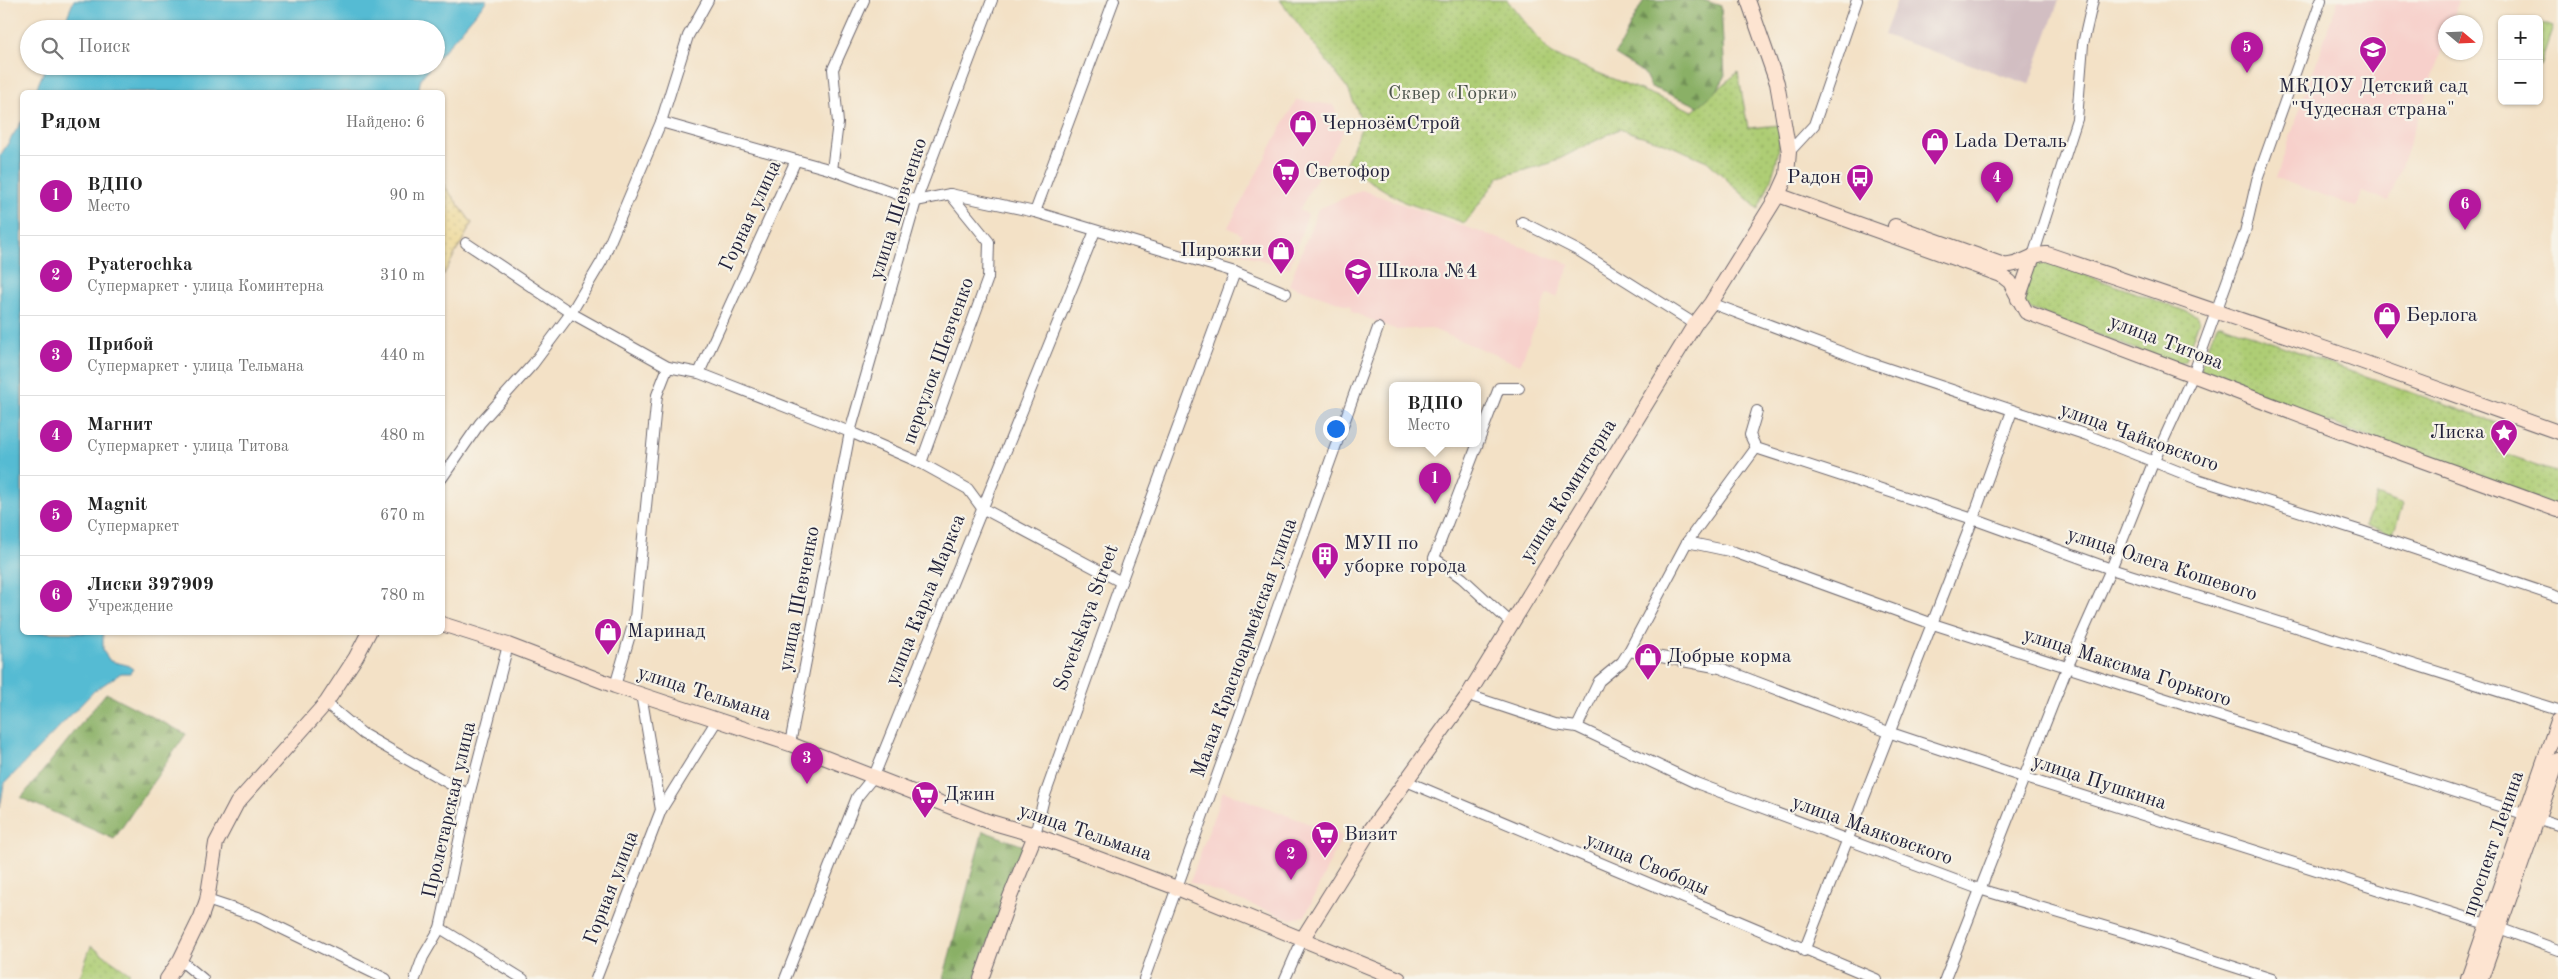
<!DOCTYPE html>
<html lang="ru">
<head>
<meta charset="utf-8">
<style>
	body { margin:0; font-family:"Old Standard TT",serif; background:#f2f2f2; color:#222 }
	.controls { position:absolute; right:15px; top:15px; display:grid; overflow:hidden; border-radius:8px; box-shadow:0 1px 4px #0004 }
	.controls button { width:45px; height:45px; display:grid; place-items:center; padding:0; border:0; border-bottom:1px solid #e0e0e0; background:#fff; color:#222; font:25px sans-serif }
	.compass { position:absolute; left:2438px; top:15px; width:45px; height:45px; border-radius:50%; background:#fff; box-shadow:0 1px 4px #0004; rotate:109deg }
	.you { position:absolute; left:1335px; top:428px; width:18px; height:18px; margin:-12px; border:4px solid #fff; border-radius:50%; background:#1a73e8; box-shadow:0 0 0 8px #1a73e833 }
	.badge { display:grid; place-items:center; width:32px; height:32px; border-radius:50%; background:#b5179e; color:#fff; font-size:16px; font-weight:700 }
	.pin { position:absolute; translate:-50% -41px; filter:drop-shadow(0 1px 2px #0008) }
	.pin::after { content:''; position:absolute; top:26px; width:18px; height:15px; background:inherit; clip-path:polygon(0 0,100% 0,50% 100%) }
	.popup { position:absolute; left:1389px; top:382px; width:92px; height:65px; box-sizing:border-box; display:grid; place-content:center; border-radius:8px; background:#fff; filter:drop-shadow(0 1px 4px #0005); font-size:16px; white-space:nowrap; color:#767676 }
	.popup b { font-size:19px; color:#222 }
	.popup::after { content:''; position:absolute; left:50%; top:100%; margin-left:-10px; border:10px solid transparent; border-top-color:#fff }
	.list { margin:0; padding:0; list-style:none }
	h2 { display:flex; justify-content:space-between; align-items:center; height:65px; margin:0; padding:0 20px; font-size:21px }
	h2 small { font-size:16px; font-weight:400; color:#767676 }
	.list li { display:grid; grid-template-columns:32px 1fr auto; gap:15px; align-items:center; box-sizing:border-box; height:80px; padding:0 20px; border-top:1px solid #e0e0e0 }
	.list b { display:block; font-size:19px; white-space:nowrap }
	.list p { margin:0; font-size:16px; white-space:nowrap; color:#767676 }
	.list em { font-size:16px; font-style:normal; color:#767676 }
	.icon { flex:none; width:28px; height:28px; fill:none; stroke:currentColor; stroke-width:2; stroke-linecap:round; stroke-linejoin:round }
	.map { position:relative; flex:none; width:2558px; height:979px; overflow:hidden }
	.search { position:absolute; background:#fff; box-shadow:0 1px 4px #0004; left:20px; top:20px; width:425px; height:55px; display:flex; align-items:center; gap:12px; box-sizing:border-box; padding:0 18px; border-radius:28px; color:#767676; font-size:19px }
	.panel { position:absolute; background:#fff; box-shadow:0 1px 4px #0004; left:20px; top:90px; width:425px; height:545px; border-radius:8px }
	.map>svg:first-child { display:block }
	.built { fill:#f7d0cb }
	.industrial { fill:#d2bec2 }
	.forest { fill:url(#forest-firs); stroke:#566950 }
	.sand { fill:url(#sand-dots); stroke:#887e6c }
	.park { fill:url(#park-dots); stroke:#687858 }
	.water { fill:#55bbd3; stroke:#3c6e87 }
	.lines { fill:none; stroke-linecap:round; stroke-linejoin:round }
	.street-casing { stroke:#6b656c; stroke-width:12 }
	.secondary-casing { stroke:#6b656c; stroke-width:16 }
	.street { stroke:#fff; stroke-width:10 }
	.secondary { stroke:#fde4d1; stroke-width:14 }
	.labels { text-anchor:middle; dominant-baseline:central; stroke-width:4.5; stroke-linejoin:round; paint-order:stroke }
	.poi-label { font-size:20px; fill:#22223b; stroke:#f7f3e8; text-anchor:start }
	.park-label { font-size:20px; fill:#4c554c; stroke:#f7f3e8 }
	.street-label { font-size:20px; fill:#22223b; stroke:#f7f3e8 }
</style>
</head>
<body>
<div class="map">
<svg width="2558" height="979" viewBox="0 0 2558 979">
	<defs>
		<pattern id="forest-firs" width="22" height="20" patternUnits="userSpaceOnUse" patternTransform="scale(1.25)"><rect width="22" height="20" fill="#8ab066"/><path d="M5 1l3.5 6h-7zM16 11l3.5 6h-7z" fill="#708f55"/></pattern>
		<pattern id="sand-dots" width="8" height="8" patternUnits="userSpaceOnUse" patternTransform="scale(1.25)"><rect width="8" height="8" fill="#eeda9e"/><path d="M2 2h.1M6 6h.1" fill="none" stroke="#ccbb89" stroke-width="1.8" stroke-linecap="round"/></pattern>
		<pattern id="park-dots" width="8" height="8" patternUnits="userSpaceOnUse" patternTransform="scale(1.25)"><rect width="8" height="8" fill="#aecd75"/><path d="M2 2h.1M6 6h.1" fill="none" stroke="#95b066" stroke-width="1.8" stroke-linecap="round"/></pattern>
	</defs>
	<rect width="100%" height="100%" fill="#f7f3e8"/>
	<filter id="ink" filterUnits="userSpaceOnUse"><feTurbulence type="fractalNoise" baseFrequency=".02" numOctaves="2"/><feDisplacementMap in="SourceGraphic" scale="10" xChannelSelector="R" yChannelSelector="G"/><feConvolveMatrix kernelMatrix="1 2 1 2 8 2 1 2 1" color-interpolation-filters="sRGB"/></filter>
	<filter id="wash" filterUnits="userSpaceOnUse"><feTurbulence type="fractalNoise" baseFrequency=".0096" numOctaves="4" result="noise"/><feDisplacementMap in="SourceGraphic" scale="20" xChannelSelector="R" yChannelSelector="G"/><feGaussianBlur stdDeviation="1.12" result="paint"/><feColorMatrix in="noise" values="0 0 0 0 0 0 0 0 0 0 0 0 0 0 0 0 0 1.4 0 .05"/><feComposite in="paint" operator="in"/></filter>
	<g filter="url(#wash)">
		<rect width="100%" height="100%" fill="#f3e1c6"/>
		<g class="built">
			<polygon points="2338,0 2459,0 2452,22 2446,22 2445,40 2389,201 2362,192 2357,207 2276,178"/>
			<polygon points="1296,100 1333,105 1344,130 1299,210 1308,214 1289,269 1235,251 1242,235 1228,227"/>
			<polygon points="1362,190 1570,264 1557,297 1547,294 1520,365 1430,328 1397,330 1352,312 1350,306 1289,285 1318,209"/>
			<polygon points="1223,791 1342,836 1305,916 1291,919 1190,882"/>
		</g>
		<polygon class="industrial" points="1897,0 2059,0 2029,84 1884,35"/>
		<g class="forest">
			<polygon points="1644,0 1703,0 1721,6 1725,77 1706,109 1651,87 1644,73 1615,55"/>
			<polygon points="106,693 186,734 114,839 21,798"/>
			<polygon points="983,831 1024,846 975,979 943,979"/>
		</g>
		<polygon class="sand" points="443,184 472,223 443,276"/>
		<g class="park">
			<path d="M1280,0H1507L1551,54L1693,111L1738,72L1748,128L1779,125C1782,158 1771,180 1758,209L1707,161L1662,142L1619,129L1551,163L1499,177L1465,223L1404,202L1345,166L1363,124L1348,89Z"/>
			<polygon points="2539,22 2553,27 2540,65 2539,65"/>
			<polygon points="2042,259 2196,315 2199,321 2185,360 2176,365 2031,309 2024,303 2031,262"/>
			<polygon points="2217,324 2221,324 2502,425 2505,427 2497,452 2558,473 2558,507 2200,375 2200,367"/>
			<polygon points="2377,495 2403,505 2393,534 2365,526"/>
			<polygon points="91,946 130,973 124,979 79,979"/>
		</g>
		<g class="water">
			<polygon points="74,0 487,0 436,60 436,29 62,29"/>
			<polygon points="46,66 431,66 421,78 418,92 35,92"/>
			<polygon points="22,121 22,632 103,633 103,651 110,661 127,665 133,669 130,673 121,673 94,691 4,784 0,808 0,156"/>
		</g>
	</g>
	<g filter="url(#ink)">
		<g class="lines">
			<defs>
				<g id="street">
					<polyline points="661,122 796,160"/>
					<polyline points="1789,152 1814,125 1857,0"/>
					<polyline points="832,170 916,201 950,194 1035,212 1235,272 1286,293"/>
					<polyline points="1035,212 1114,0"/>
					<polyline points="1522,222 1579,251 1695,324"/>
					<polyline points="466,243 571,313 668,367"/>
					<polyline points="2033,256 2077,119 2083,44 2093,0"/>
					<polyline points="1711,303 1865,361 2087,435 2197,479 2361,531 2558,597"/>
					<polyline points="699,373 850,432 921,463 968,489 982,508 1121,582"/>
					<polyline points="1756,448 1973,519 2111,569 2558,710"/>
					<polyline points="921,463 988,278 989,242 950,194"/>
					<polyline points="442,478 480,423 533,364 571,313 602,261 661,122 688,36 708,0"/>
					<polyline points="1687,542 1734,552 1933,624 2558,825"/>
					<polyline points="1511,623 1462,578 1434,558 1499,388 1519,388"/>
					<polyline points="1629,651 1720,668 1891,733 2026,778 2499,928 2558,950"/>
					<polyline points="615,686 635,618 657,395 668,367 699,373 796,160 832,170 838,123 833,69 864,0"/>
					<polyline points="641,694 661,810"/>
					<polyline points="1468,695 1555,724 1577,727 1696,783 1979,889 2147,939 2272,979"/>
					<polyline points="326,703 363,734 469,795"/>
					<polyline points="1577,727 1599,681 1622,662 1629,651 1687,542 1756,448 1750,435 1757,411"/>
					<polyline points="790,744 850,432 916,201 992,0"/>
					<polyline points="1406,781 1876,979"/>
					<polyline points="1035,835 1044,798 1121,582 1235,272"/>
					<polyline points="207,900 258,917 386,979"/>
					<polyline points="440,928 523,979"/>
					<polyline points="1804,951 1973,519 2012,411"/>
					<polyline points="180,960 203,979"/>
					<polyline points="415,979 423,957 440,928 469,795 508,645"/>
					<polyline points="596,979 661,810 717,720"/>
					<polyline points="785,979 857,797 874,776 1095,231"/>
					<polyline points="1144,979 1378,328"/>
					<polyline points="1285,979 1303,938"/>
					<polyline points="1945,979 2067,668 2111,569 2153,463 2193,375 2245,232 2257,180 2321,0"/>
				</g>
				<g id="secondary">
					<polyline points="1778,195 2001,275 2010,282 2026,312 2338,430 2558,510"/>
					<path d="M1895,226L2004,265C2020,267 2031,253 2047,254L2338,353L2558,432"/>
					<polyline points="2018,299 2033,256"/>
					<polyline points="442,624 508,645 615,686 790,744 987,821 1035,835 1177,888 1399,979"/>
					<polyline points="1303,938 1369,832 1468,695 1695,324 1711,303 1778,195 1787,175 1789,152 1777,83 1748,0"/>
					<polyline points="167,979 180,960 201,917 207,900 216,843 237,803 326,703 356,657 369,632"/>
					<polyline points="981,979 1010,897 1035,835"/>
					<polyline points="2468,979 2558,721"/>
					<polyline points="2481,979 2558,760"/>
				</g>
			</defs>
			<use href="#street" class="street-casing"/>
			<use href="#secondary" class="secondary-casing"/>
			<use href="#street" class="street"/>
			<use href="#secondary" class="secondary"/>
		</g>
	</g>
	<defs>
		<symbol id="school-pin" viewBox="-11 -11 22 30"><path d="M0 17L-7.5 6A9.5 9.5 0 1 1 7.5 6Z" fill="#b5179e" stroke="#f7f3e8"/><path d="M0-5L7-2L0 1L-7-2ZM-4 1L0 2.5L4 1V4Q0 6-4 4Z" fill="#fff"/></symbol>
		<symbol id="shop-pin" viewBox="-11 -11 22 30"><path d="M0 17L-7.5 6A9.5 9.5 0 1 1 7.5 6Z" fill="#b5179e" stroke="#f7f3e8"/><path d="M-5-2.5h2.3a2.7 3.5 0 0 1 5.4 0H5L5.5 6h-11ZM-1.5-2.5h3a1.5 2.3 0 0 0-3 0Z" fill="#fff"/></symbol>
		<symbol id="supermarket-pin" viewBox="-11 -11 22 30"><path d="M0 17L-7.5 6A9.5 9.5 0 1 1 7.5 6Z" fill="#b5179e" stroke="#f7f3e8"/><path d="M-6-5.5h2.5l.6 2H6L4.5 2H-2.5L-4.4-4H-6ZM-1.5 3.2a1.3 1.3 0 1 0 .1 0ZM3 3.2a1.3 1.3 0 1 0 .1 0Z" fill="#fff"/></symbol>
		<symbol id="bus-pin" viewBox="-11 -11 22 30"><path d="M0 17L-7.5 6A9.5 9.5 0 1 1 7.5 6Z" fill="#b5179e" stroke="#f7f3e8"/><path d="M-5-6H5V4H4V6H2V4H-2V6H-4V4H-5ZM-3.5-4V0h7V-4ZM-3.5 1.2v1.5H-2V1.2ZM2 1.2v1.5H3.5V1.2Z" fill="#fff"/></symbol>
		<symbol id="sight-pin" viewBox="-11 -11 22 30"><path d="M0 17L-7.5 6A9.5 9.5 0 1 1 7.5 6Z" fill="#b5179e" stroke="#f7f3e8"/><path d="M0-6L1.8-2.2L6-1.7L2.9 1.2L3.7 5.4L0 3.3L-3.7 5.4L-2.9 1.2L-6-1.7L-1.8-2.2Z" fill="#fff"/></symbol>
		<symbol id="building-pin" viewBox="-11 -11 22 30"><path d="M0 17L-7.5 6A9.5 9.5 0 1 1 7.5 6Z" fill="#b5179e" stroke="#f7f3e8"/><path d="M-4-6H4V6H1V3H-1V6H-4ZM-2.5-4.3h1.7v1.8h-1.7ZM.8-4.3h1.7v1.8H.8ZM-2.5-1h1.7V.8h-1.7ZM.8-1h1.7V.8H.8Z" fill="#fff"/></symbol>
	</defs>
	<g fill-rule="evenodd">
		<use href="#school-pin" x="2357" y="34" width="32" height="43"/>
		<use href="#shop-pin" x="1287" y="108" width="32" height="43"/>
		<use href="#shop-pin" x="1919" y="126" width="32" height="43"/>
		<use href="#supermarket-pin" x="1270" y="156" width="32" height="43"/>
		<use href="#bus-pin" x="1844" y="162" width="32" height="43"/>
		<use href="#shop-pin" x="1265" y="235" width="32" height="43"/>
		<use href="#school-pin" x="1342" y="256" width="32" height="43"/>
		<use href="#shop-pin" x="2371" y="300" width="32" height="43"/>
		<use href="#sight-pin" x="2488" y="417" width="32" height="43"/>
		<use href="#building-pin" x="1309" y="540" width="32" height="43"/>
		<use href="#shop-pin" x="592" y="616" width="32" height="43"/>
		<use href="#shop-pin" x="1632" y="641" width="32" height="43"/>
		<use href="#supermarket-pin" x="909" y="779" width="32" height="43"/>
		<use href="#supermarket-pin" x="1309" y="819" width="32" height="43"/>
	</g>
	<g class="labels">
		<g class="poi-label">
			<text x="2373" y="87" text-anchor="middle">МКДОУ Детский сад<tspan x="2373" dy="23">"Чудесная страна"</tspan></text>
			<text x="1322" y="124">ЧернозёмСтрой</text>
			<text x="1954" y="142">Lada Dеталь</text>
			<text x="1305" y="172">Светофор</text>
			<text x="1841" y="178" text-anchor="end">Радон</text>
			<text x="1262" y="251" text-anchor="end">Пирожки</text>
			<text x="1377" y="272">Школа №4</text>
			<text x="2406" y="316">Берлога</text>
			<text x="2485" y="433" text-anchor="end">Лиска</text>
			<text x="1344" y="544">МУП по<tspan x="1344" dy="23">уборке города</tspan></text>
			<text x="627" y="632">Маринад</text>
			<text x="1667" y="657">Добрые корма</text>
			<text x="944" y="795">Джин</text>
			<text x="1344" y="835">Визит</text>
		</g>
		<g class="park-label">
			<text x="1453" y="94">Сквер «Горки»</text>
		</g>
		<g class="street-label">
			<text transform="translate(899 209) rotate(-72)">улица Шевченко</text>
			<text transform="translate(751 216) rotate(-65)">Горная улица</text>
			<text transform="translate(2166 343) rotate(21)">улица Титова</text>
			<text transform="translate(939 361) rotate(-70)">переулок Шевченко</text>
			<text transform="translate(2139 438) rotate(20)">улица Чайковского</text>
			<text transform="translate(1569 491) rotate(-58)">улица Коминтерна</text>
			<text transform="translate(2162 565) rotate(18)">улица Олега Кошевого</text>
			<text transform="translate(800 599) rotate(-79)">улица Шевченко</text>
			<text transform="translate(926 600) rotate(-68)">улица Карла Маркса</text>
			<text transform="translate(1087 618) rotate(-70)">Sovetskaya Street</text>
			<text transform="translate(1245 648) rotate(-70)">Малая Красноармейская улица</text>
			<text transform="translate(2127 668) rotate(18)">улица Максима Горького</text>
			<text transform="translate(704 694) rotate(18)">улица Тельмана</text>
			<text transform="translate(2099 783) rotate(18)">улица Пушкина</text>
			<text transform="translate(450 810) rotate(-77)">Пролетарская улица</text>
			<text transform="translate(1872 831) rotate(20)">улица Маяковского</text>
			<text transform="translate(1085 833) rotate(19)">улица Тельмана</text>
			<text transform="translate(2494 844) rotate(-71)">проспект Ленина</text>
			<text transform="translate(1647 865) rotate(23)">улица Свободы</text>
			<text transform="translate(612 888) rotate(-69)">Горная улица</text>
		</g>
	</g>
</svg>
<div class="controls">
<button>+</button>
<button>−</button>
</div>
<svg class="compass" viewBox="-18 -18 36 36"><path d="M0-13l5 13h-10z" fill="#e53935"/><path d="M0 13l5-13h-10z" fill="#767676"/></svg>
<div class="you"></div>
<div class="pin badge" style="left:1435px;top:504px">1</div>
<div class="popup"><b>ВДПО</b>Место</div>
<div class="pin badge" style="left:1291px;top:880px">2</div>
<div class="pin badge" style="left:807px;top:784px">3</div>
<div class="pin badge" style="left:1997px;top:203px">4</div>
<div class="pin badge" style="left:2247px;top:73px">5</div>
<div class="pin badge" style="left:2465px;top:230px">6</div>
<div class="search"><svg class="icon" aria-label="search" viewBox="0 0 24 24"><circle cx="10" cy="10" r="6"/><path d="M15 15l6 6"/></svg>Поиск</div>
<section class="panel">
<h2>Рядом<small>Найдено: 6</small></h2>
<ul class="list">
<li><span class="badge">1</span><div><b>ВДПО</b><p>Место</p></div><em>90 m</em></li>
<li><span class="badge">2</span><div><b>Pyaterochka</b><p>Супермаркет · улица Коминтерна</p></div><em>310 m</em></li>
<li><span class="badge">3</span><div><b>Прибой</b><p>Супермаркет · улица Тельмана</p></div><em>440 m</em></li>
<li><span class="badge">4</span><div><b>Магнит</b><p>Супермаркет · улица Титова</p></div><em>480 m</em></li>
<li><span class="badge">5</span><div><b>Magnit</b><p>Супермаркет</p></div><em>670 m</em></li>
<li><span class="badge">6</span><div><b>Лиски 397909</b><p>Учреждение</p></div><em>780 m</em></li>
</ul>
</section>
</div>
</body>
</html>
